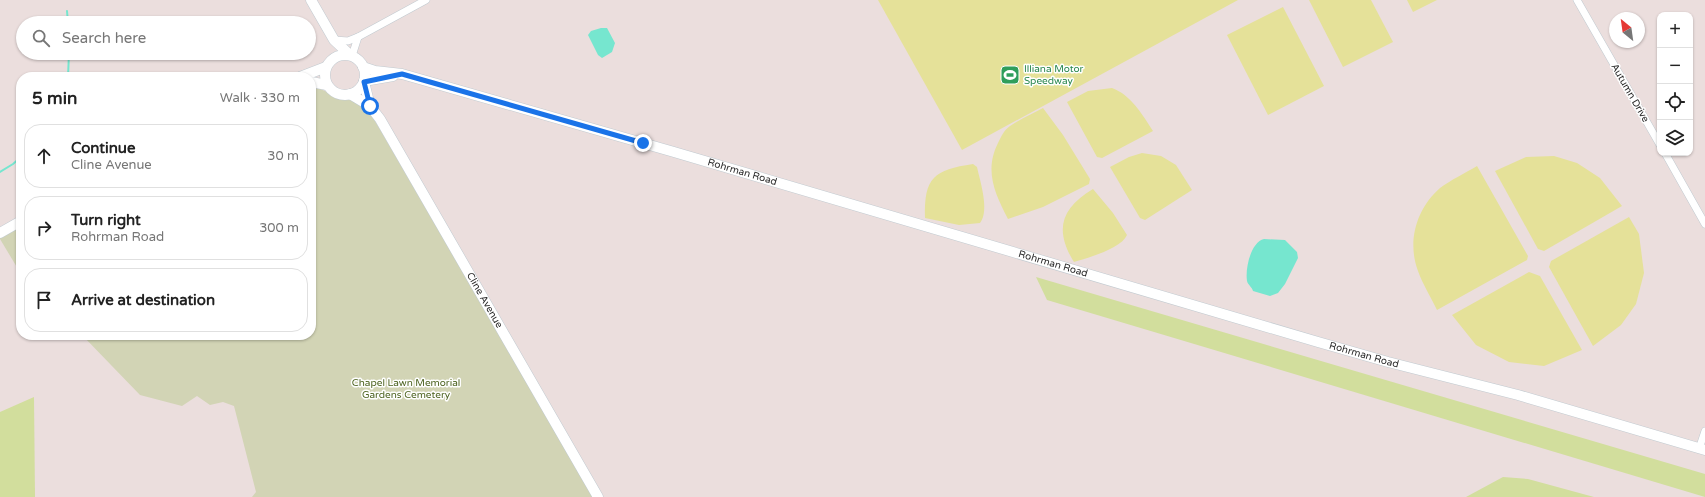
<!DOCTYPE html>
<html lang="en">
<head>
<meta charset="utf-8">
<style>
	body { margin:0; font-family:"Varela Round",sans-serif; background:#f6f6f6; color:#222 }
	.controls { position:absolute; right:12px; top:12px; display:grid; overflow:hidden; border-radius:8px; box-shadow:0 1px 3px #0004 }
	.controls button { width:36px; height:36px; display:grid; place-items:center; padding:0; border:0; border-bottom:1px solid #e0e0e0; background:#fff; color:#222; font:20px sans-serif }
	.compass { position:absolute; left:1609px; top:12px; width:36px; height:36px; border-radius:50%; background:#fff; box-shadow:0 1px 3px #0004; rotate:331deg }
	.stop { position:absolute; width:12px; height:12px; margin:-9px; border:3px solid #1a73e8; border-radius:50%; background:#fff }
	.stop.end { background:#1a73e8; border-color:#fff; box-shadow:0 1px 4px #0008 }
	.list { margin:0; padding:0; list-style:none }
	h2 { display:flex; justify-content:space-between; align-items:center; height:52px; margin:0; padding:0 16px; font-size:17px }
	h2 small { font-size:13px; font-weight:400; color:#767676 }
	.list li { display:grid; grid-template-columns:26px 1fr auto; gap:12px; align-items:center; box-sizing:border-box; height:64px; margin:0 8px 8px; padding:0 8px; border:1px solid #e0e0e0; border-radius:16px }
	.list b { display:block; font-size:15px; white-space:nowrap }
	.list p { margin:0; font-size:13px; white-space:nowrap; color:#767676 }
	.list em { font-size:13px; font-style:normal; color:#767676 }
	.icon { flex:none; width:22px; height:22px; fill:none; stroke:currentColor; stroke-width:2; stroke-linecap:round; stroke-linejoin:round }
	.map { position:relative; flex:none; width:1705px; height:497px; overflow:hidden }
	.search { position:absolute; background:#fff; box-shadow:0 1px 3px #0004; left:16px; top:16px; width:300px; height:44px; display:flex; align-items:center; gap:10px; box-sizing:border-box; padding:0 14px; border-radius:22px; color:#767676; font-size:15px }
	.panel { position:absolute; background:#fff; box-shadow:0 1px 3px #0004; left:16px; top:72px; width:300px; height:268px; border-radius:16px }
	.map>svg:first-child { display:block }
	.green { fill:#d2de9d }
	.cemetery { fill:#d2d4b5 }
	.pitch { fill:#e5e199 }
	.water { fill:#76e6cf }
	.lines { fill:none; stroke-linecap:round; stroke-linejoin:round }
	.stream { stroke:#76e6cf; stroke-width:2 }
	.street-casing { stroke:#c1cad0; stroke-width:8 }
	.secondary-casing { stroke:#c1cad0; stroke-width:11 }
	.street { stroke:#fff; stroke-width:7 }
	.secondary { stroke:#fff; stroke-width:10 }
	.route { stroke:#1a73e8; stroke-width:5 }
	.labels { text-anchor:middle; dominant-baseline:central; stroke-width:3; stroke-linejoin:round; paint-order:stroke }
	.leisure-label { font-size:10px; fill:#27864d; stroke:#fff; text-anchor:start }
	.street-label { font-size:10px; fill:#2a2a2a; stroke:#fff }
	.park-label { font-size:10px; fill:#4c621f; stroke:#fff }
</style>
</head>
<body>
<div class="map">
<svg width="1705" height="497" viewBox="0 0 1705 497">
	<rect width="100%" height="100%" fill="#ebdedd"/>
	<g class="green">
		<polygon points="1036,277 1705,474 1705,497 1047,300"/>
		<polygon points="34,397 35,497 0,497 0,412"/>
		<polygon points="1503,477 1528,479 1594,497 1466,497"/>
	</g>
	<g class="cemetery">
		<polygon points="311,85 334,95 348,98 361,105 371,114 593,497 252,497 256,492 234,406 223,402 210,405 197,396 182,406 140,395 82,335 311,335"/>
		<polygon points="21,225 21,274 0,239 0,236"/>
	</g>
	<g class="pitch">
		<polygon points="878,0 1238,0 962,150"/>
		<polygon points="1309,0 1371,0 1393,42 1343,67"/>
		<polygon points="1407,0 1437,0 1413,12"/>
		<polygon points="1283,7 1324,86 1268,115 1227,35"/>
		<path d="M1112,88C1131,95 1142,114 1153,131L1102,158L1097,157L1067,102L1088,91Z"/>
		<path d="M1043,108L1063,135L1090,179L1089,184L1043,207L1008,219C995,194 984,171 998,143C1001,137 1004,130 1010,126C1020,119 1032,114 1043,108Z"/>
		<polygon points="1142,153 1161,156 1176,165 1192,190 1145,220 1140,218 1110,167 1129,157"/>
		<polygon points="1554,156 1577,163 1600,178 1622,206 1544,251 1538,249 1495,171 1526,157"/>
		<path d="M973,164L977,167C980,181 990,211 980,223L959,225L925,218C924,177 934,170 973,164Z"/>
		<path d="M1477,166L1528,256L1527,260L1437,310C1431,297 1423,285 1418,271C1407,242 1416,209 1440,188C1451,180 1465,173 1477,166Z"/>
		<path d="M1093,189L1113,213L1127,235C1121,249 1087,258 1074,262C1054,230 1061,208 1093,189Z"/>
		<polygon points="1629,217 1639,234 1644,273 1636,304 1621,325 1593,346 1549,267 1551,261"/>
		<polygon points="1529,272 1540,276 1582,350 1544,366 1509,362 1476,345 1452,315"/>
	</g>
	<g class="water">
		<polygon points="601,28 607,28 615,43 612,52 602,58 598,55 588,35 591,31"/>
		<path d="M1264,239L1285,240L1297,252L1298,258L1285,284L1278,293L1270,296L1253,291C1252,287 1248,285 1247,281C1245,268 1251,242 1264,239Z"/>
	</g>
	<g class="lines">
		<g class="stream">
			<polyline points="67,11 68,23"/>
			<polyline points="68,77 69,53"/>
			<polyline points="0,172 13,164 21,157"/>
		</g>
		<defs>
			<g id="street">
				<polyline points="1577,0 1660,145"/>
				<polyline points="334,40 348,41 358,37 426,0"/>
				<polyline points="352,56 358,37"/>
				<polyline points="1665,153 1705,224"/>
				<polyline points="1699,449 1705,431"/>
			</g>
			<g id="secondary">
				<polyline points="311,0 334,40 350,55"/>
				<circle cx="345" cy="75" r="20"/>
				<path id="s1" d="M363,67L375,71L402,74L674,152L1318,342L1388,362L1518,395L1705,450"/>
				<polyline points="300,77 326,67"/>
				<polyline points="364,81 393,76"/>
				<polyline points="311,82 327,85"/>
				<polyline points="364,82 370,106"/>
				<path id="s2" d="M350,94L370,106L380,119L598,497"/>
				<polyline points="0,233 21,221"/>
			</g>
		</defs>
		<use href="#street" class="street-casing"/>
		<use href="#secondary" class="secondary-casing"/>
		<use href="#street" class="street"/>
		<use href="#secondary" class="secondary"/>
	</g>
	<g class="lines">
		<polyline class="route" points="370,106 364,82 402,74 643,143"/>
	</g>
	<defs>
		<symbol id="stadium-square" viewBox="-11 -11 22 22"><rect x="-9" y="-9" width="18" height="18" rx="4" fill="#2e9e5b" stroke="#fff"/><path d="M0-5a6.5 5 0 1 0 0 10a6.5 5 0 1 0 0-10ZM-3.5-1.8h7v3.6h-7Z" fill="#fff"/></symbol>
	</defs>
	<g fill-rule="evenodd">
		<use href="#stadium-square" x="999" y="64" width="22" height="22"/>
	</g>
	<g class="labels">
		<g class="leisure-label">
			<text x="1024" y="69">Illiana Motor<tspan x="1024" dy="12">Speedway</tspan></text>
		</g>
		<g class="street-label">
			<text transform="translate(1630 93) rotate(60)">Autumn Drive</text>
			<text stroke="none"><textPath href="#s1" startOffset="394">Rohrman Road</textPath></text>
			<text stroke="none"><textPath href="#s1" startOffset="718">Rohrman Road</textPath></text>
			<text stroke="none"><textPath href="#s2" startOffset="249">Cline Avenue</textPath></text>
			<text stroke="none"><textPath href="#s1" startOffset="1042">Rohrman Road</textPath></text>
		</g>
		<g class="park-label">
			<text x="406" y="383">Chapel Lawn Memorial<tspan x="406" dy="12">Gardens Cemetery</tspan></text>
		</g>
	</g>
</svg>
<div class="controls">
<button>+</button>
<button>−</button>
<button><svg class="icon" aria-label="locate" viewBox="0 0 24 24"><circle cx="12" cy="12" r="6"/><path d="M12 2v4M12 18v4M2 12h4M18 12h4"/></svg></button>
<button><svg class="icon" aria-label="layers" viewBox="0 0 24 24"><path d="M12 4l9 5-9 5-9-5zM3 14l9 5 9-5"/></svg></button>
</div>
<svg class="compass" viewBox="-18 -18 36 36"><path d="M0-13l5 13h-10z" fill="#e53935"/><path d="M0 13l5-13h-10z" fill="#767676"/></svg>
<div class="stop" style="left:370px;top:106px"></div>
<div class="stop end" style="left:643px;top:143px"></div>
<div class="search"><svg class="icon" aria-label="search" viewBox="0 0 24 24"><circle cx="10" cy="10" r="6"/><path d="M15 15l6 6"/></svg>Search here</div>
<section class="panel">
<h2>5 min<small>Walk · 330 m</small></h2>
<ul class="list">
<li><svg class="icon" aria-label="ahead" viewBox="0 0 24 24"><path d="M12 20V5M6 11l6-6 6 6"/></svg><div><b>Continue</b><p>Cline Avenue</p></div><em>30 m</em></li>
<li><svg class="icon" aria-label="right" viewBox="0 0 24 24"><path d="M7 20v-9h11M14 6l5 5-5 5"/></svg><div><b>Turn right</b><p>Rohrman Road</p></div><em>300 m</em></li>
<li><svg class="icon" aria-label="arrive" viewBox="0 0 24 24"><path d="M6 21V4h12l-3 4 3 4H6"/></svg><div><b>Arrive at destination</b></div></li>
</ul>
</section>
</div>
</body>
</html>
